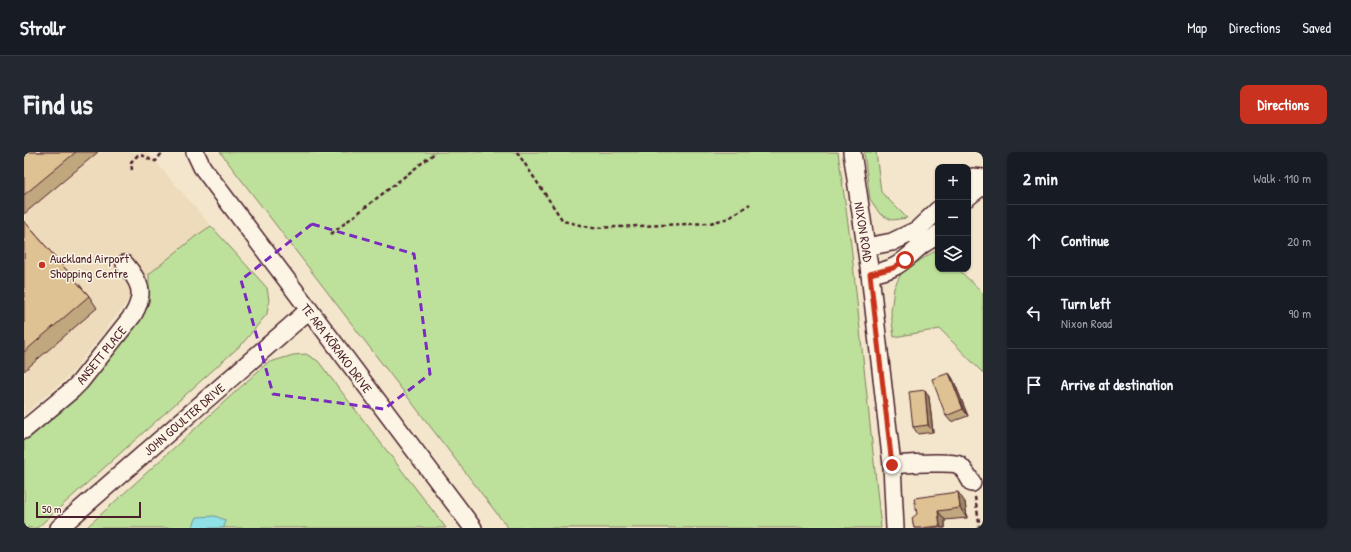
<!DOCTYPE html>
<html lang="en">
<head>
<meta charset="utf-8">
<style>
	body { margin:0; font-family:"Patrick Hand",sans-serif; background:#242831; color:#f1f3f6 }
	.controls { position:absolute; right:12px; top:12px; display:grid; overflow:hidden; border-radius:8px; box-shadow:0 1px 3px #0004 }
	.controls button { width:36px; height:36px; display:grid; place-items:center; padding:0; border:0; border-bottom:1px solid #363941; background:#171b24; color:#f1f3f6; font:20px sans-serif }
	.scale { position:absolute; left:12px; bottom:10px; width:105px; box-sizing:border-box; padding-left:4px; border:2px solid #4a1f2b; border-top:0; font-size:11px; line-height:14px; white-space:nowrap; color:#4a1f2b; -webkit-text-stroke:3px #fcf5e5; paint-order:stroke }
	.stop { position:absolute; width:12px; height:12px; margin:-9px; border:3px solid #c8321e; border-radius:50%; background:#fff }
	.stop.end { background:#c8321e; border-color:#fff; box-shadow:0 1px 4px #0008 }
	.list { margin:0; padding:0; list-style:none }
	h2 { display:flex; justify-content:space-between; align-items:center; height:52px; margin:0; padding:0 16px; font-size:17px }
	h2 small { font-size:13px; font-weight:400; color:#9ea1a6 }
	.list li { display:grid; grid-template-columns:26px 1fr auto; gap:12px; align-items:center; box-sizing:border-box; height:72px; padding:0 16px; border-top:1px solid #363941 }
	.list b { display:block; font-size:15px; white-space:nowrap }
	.list p { margin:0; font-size:13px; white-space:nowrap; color:#9ea1a6 }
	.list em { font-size:13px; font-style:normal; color:#9ea1a6 }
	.icon { flex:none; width:22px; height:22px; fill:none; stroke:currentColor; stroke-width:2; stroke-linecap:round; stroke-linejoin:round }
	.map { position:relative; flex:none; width:959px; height:376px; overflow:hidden; border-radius:8px }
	header { display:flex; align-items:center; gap:24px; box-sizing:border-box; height:56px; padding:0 20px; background:#171b24; border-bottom:1px solid #363941 }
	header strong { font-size:19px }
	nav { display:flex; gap:22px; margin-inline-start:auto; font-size:14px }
	.intro { display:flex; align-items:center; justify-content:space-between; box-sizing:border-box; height:96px; padding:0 24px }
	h1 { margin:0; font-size:28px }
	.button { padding:10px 18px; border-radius:8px; background:#c8321e; color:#fff; font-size:14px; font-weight:700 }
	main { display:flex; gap:24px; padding:0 24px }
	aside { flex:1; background:#171b24; border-radius:8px; box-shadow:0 1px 3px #0004 }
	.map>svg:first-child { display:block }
	.built { fill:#eddbbb }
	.green { fill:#bde19b; stroke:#848063 }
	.water { fill:#8fe1e6; stroke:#73939b }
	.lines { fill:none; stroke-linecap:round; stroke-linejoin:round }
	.minor-casing { stroke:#4a1f2b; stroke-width:20 }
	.path { stroke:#4a1f2b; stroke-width:2.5; stroke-dasharray:4 3; stroke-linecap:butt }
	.minor { stroke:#fcf5e5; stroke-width:17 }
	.wall { fill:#c0a77e; stroke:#4a1f2b }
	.shaded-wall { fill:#9c8867; stroke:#4a1f2b }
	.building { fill:#dfc293; stroke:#4a1f2b }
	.route { stroke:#c8321e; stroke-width:5 }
	.marked { fill:none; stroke:#7b2cbf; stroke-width:3; stroke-dasharray:8 5; stroke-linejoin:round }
	.poi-dot { fill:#c8321e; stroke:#fcf5e5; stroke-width:1.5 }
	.labels { text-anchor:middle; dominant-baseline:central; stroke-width:3; stroke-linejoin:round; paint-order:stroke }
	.street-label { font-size:13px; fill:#4a1f2b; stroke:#fcf5e5 }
	.poi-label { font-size:13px; fill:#4a1f2b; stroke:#fcf5e5; text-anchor:start }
</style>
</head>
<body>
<header>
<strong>Strollr</strong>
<nav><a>Map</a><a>Directions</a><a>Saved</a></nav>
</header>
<div class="intro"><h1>Find us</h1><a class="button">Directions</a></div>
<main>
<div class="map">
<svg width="959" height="376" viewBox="0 0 959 376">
	<rect width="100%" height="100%" fill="#f3e6cc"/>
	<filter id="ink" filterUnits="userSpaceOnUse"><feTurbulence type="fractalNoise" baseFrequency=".025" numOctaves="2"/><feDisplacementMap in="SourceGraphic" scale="8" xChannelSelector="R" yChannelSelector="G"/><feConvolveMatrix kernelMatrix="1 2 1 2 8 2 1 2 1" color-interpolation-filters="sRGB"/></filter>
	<g filter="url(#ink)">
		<polygon class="built" points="0,0 123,0 187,74 125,122 46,223 0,262"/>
		<g class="green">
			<polygon points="196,0 814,0 827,93 857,376 484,376"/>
			<polygon points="840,0 852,0 857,40 883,66 868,68 856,62 846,47"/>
			<polygon points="187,74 243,136 245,148 243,162 218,192 13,376 0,376 0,288 70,225 108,180 125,150 125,122 172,84"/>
			<polygon points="914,97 914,117 934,117 959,141 959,221 916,177 870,185 867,160 870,136 878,120"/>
			<polygon points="282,202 294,209 422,376 62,376 243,211 269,203"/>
		</g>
		<polygon class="water" points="191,364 201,368 200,376 168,376 173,365"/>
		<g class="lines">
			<defs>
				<g id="minor">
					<polyline points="171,0 178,15 449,376"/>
					<polyline points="828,0 846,122 868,313 871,376"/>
					<polyline points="944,26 949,25 959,26"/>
					<polyline points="944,45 954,37 959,35"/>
					<polyline points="842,95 868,90 893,78 914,58"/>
					<path d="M846,122C875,117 877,110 898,93C903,89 909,87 914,82"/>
					<path d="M0,278L48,238L56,230L109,163C122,141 116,130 101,112"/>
					<path d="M868,313C879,312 928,309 935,313C941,318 944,324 948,331"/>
					<polyline points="35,376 285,158"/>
				</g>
			</defs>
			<use href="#minor" class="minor-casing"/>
			<g class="path">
				<polyline points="493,0 539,69 569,76 686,71 705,66 726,52"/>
				<path d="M108,18L107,10L114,3C124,3 123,9 132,9L137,2L136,0"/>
				<polyline points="307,82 412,0"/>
				<polyline points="951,345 956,376"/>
			</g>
			<use href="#minor" class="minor"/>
		</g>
		<g class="wall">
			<polygon points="0,0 74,0 0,62"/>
			<polygon points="0,69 65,144 73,156 0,219"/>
			<polygon points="925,221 929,227 944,264 927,270 922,264"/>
			<polygon points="901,238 905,245 909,280 894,282 889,275"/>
			<polygon points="941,350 943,366 921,368 921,376 890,376 888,366"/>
		</g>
		<g class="shaded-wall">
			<polygon points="925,221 929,227 944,264 939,257"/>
			<polygon points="901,238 905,245 909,280 904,273"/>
			<polygon points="934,340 941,350 943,366 936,356"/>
			<polygon points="914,359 921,368 921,376 917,376 916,374"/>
		</g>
		<g class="building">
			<polygon points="0,0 52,0 0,43"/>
			<polygon points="0,69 65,144 0,200"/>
			<polygon points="925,221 939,257 922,264 908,227"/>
			<polygon points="901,238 904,273 889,275 885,240"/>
			<polygon points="934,340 936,356 914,359 916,374 896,376 890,376 888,366 893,362 890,346"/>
		</g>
	</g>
	<g class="lines" filter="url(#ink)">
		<polyline class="route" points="868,313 846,122 869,116 881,108"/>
	</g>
	<path class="marked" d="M288,72L390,102L406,222L360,257L249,242L217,128Z"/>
	<circle class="poi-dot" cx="18" cy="113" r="4"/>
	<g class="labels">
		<g class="street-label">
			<text transform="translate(840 80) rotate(81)">NIXON ROAD</text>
			<text transform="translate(313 196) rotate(53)">TE ARA KŌRAKO DRIVE</text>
			<text transform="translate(77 203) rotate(-51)">ANSETT PLACE</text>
			<text transform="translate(160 267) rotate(-41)">JOHN GOULTER DRIVE</text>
		</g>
		<g class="poi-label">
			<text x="26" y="106">Auckland Airport<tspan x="26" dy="15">Shopping Centre</tspan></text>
		</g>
	</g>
</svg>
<div class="controls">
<button>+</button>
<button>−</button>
<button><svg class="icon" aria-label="layers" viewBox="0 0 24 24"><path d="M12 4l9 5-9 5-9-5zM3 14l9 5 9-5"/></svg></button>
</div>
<div class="scale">50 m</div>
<div class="stop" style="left:881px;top:108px"></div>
<div class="stop end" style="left:868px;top:313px"></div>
</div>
<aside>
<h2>2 min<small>Walk · 110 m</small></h2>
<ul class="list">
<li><svg class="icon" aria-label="ahead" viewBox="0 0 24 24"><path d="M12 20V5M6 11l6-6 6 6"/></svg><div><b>Continue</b></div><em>20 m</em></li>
<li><svg class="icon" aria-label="left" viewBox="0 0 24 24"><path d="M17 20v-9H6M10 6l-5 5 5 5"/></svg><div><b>Turn left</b><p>Nixon Road</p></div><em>90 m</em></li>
<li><svg class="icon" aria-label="arrive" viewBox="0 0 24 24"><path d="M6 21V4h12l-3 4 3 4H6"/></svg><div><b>Arrive at destination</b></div></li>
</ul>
</aside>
</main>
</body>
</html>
